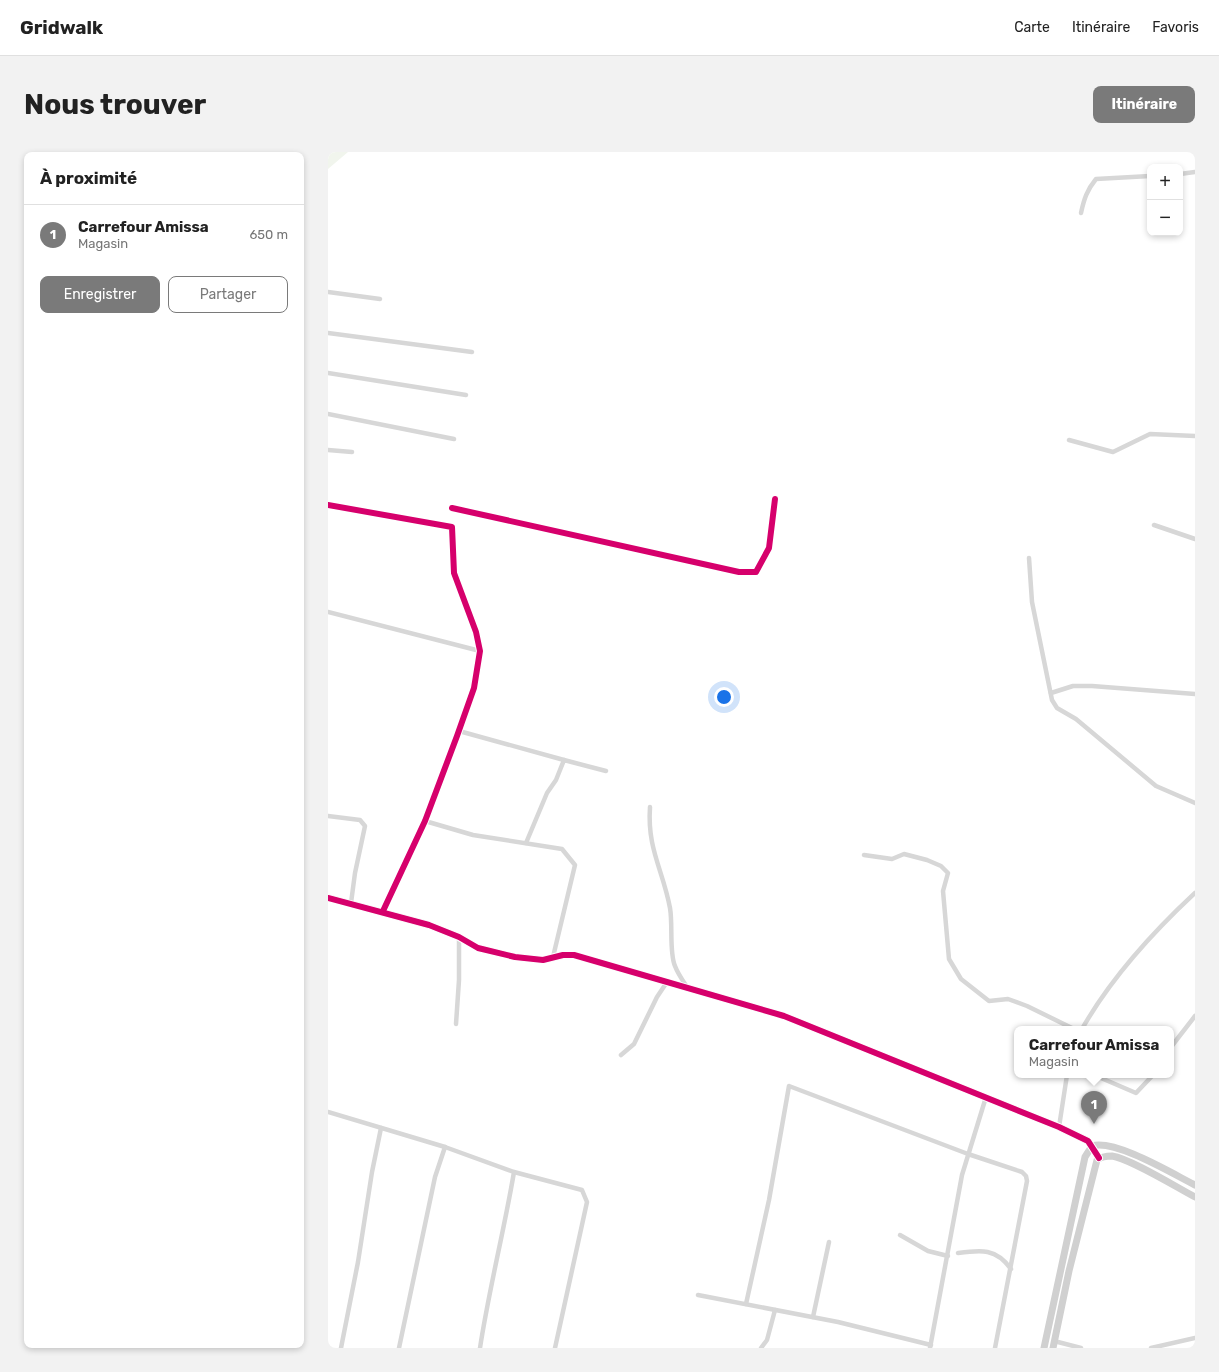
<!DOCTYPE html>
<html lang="fr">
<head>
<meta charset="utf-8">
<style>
	body { margin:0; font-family:Rubik,sans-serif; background:#f2f2f2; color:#222 }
	.controls { position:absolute; right:12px; top:12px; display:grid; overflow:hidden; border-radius:8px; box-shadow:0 2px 6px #0003 }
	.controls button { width:36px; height:36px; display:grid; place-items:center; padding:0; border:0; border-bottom:1px solid #e0e0e0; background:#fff; color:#222; font:20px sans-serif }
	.you { position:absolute; left:396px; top:545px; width:14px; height:14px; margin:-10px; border:3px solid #fff; border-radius:50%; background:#1a73e8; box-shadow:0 0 0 6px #1a73e833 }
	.badge { display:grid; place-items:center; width:26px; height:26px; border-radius:50%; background:#7a7a7a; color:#fff; font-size:13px; font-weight:700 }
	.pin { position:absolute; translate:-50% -33px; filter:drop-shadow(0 1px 2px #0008) }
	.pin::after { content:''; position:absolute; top:21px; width:14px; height:12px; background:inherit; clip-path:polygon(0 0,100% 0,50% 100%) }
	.popup { position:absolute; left:686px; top:874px; width:160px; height:52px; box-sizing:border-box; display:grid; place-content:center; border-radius:8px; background:#fff; filter:drop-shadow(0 1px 3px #0005); font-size:13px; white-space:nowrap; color:#767676 }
	.popup b { font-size:15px; color:#222 }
	.popup::after { content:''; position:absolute; left:50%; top:100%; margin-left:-8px; border:8px solid transparent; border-top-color:#fff }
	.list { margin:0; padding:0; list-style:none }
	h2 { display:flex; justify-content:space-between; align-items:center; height:52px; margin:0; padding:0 16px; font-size:17px }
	h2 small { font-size:13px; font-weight:400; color:#767676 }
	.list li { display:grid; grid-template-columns:26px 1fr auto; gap:12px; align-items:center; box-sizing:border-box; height:60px; padding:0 16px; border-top:1px solid #e0e0e0 }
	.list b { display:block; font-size:15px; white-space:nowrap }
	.list p { margin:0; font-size:13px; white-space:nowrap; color:#767676 }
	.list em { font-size:13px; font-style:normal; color:#767676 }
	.actions { display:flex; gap:8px; padding:12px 16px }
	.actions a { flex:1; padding:9px 0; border:1px solid #7a7a7a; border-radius:8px; text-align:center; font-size:14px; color:#7a7a7a }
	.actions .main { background:#7a7a7a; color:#fff }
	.map { position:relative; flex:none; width:867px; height:1196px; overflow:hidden; border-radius:8px }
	header { display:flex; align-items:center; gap:24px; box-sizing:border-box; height:56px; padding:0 20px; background:#fff; border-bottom:1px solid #e0e0e0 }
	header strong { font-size:19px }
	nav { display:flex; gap:22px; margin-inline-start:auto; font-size:14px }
	.intro { display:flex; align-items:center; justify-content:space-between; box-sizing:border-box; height:96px; padding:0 24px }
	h1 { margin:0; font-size:28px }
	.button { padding:10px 18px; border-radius:8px; background:#7a7a7a; color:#fff; font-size:14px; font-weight:700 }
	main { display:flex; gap:24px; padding:0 24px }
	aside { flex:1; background:#fff; border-radius:8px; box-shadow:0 2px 6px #0003 }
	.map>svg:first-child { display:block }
	.green { fill:#f1f5ed }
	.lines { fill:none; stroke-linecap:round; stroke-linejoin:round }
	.street { stroke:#d7d7d7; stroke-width:4.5 }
	.secondary { stroke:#d0d0d0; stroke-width:7 }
	.cycleway-casing { stroke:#fff; stroke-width:8 }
	.cycleway { stroke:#d6006c; stroke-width:6 }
</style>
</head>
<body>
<header>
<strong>Gridwalk</strong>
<nav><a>Carte</a><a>Itinéraire</a><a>Favoris</a></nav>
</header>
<div class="intro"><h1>Nous trouver</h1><a class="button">Itinéraire</a></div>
<main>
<aside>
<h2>À proximité<small></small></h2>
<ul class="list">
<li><span class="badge">1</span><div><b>Carrefour Amissa</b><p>Magasin</p></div><em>650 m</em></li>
</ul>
<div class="actions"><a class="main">Enregistrer</a><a>Partager</a></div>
</aside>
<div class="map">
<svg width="867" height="1196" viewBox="0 0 867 1196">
	<rect width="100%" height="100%" fill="#fff"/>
	<polygon class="green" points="0,0 20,0 0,17"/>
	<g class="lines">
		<g class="street">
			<polyline points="852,22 867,20"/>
			<path d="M753,61C756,47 759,38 768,27L822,24"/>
			<polyline points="0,140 52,147"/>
			<polyline points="0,181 144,200"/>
			<polyline points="0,221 138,243"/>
			<polyline points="0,262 126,287"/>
			<polyline points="741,288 785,300 822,282 867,284"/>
			<polyline points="0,298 24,300"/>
			<polyline points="0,353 124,375 126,421 148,480 152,499 146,536 129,584 97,669 55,759"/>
			<polyline points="124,356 411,420 428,420 441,396 447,347"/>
			<polyline points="826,373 867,387"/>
			<polyline points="701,406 704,450 724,548 729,556 748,567 828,634 867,651"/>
			<polyline points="0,460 152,499"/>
			<polyline points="723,541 745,534 764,534 867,542"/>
			<polyline points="131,579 236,608"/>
			<path d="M322,655C319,697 335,718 342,756C345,773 341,801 347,814C350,822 355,829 359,835"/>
			<polyline points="0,664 32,668 37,674 27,721 23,751"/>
			<polyline points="97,669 145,683 234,697 247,713 225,805"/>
			<polyline points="198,691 219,641 228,628 236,608 278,619"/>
			<polyline points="536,703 564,707 576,702 599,708 613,714 620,721 615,739 621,807 633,827 661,849 680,847 699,854 746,877"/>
			<polyline points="128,872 131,828 131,785"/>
			<path d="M754,877C783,826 824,781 867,741"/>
			<polyline points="843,895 867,864"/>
			<polyline points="293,903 306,892 329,845 339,830"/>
			<polyline points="766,923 808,941 825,923"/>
			<path d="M0,960L117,995L186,1020C176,1079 161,1137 152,1196"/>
			<polyline points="731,975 739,923"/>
			<polyline points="186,1020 254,1038 259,1050 227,1196"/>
			<polyline points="572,1083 600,1099 620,1104"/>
			<path d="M630,1101C653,1098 668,1096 683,1117"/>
			<polyline points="370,1143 510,1170 603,1193"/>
			<polyline points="418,1152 441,1048 461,934 640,1002 694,1020 698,1024 699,1029 667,1196"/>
			<polyline points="485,1165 501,1090"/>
			<polyline points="726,1189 753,1196"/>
			<polyline points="13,1196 30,1110 44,1020 53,976"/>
			<polyline points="71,1196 107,1025 117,995"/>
			<polyline points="433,1196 439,1188 447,1158"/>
			<polyline points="602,1196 634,1023 658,945"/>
			<polyline points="823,1196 867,1186"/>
		</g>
		<g class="secondary">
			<polyline points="0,746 101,773 131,785 150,796 187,805 215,808 235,803 246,803 456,864 731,975 760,989 771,1006"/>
			<path d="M716,1196L757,1005L764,994C787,987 845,1022 867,1033"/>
			<path d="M725,1196L741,1119L769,1008C773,1005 779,1004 784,1004C803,1007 848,1035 867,1045"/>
		</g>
		<defs>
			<g id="cycleway">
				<polyline points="0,353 124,375 126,421 148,480 152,499 146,536 129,584 97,669 55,759"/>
				<polyline points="124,356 411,420 428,420 441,396 447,347"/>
				<polyline points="0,746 101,773 131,785 150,796 187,805 215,808 235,803 246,803 456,864 731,975 760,989 771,1006"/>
			</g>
		</defs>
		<use href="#cycleway" class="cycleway-casing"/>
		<use href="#cycleway" class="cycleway"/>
	</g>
</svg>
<div class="controls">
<button>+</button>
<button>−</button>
</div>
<div class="you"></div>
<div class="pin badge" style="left:766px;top:972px">1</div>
<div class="popup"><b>Carrefour Amissa</b>Magasin</div>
</div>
</main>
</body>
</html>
